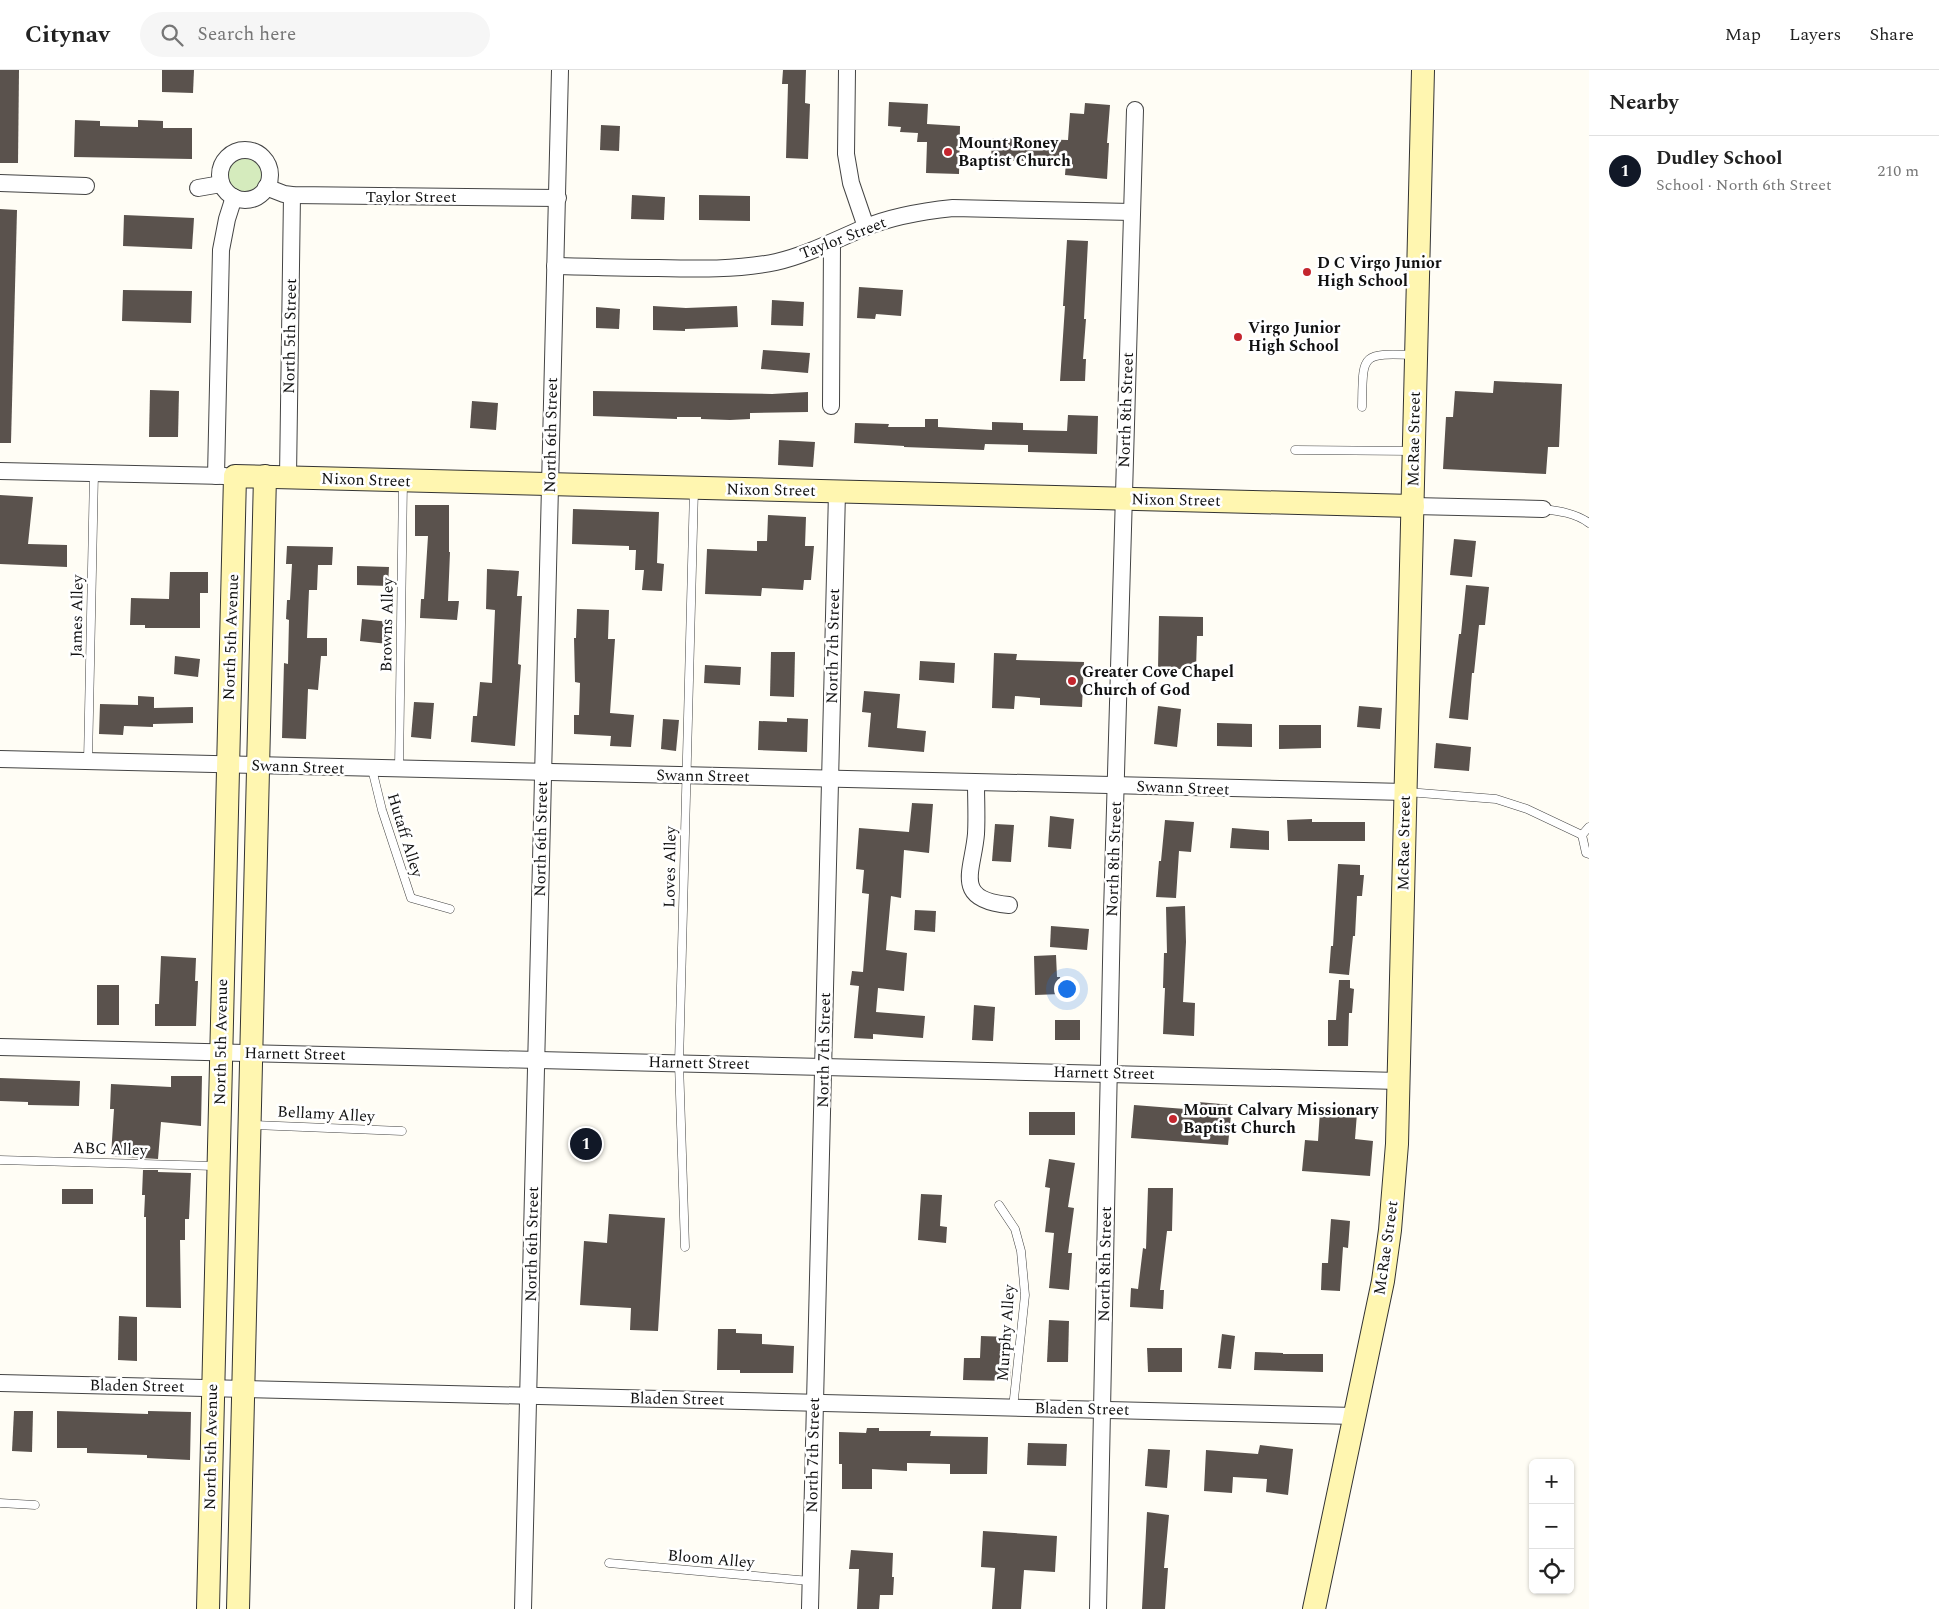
<!DOCTYPE html>
<html lang="en">
<head>
<meta charset="utf-8">
<style>
	body { margin:0; font-family:Spectral,serif; background:#f6f6f6; color:#222 }
	.controls { position:absolute; right:15px; bottom:15px; display:grid; overflow:hidden; border-radius:8px; box-shadow:0 1px 4px #0004 }
	.controls button { width:45px; height:45px; display:grid; place-items:center; padding:0; border:0; border-bottom:1px solid #e0e0e0; background:#fff; color:#222; font:25px sans-serif }
	.you { position:absolute; left:1066px; top:918px; width:18px; height:18px; margin:-12px; border:4px solid #fff; border-radius:50%; background:#1a73e8; box-shadow:0 0 0 8px #1a73e833 }
	.badge { display:grid; place-items:center; width:32px; height:32px; border-radius:50%; background:#111827; color:#fff; font-size:16px; font-weight:700 }
	.pin { position:absolute; translate:-50% -50%; border:2px solid #fff; box-shadow:0 1px 5px #0006 }
	.list { margin:0; padding:0; list-style:none }
	h2 { display:flex; justify-content:space-between; align-items:center; height:65px; margin:0; padding:0 20px; font-size:21px }
	h2 small { font-size:16px; font-weight:400; color:#767676 }
	.list li { display:grid; grid-template-columns:32px 1fr auto; gap:15px; align-items:center; box-sizing:border-box; height:70px; padding:0 20px; border-top:1px solid #e0e0e0 }
	.list b { display:block; font-size:19px; white-space:nowrap }
	.list p { margin:0; font-size:16px; white-space:nowrap; color:#767676 }
	.list em { font-size:16px; font-style:normal; color:#767676 }
	.icon { flex:none; width:28px; height:28px; fill:none; stroke:currentColor; stroke-width:2; stroke-linecap:round; stroke-linejoin:round }
	.map { position:relative; flex:none; width:1589px; height:1539px; overflow:hidden }
	header { display:flex; align-items:center; gap:30px; box-sizing:border-box; height:70px; padding:0 25px; background:#fff; border-bottom:1px solid #e0e0e0 }
	header strong { font-size:24px }
	nav { display:flex; gap:28px; margin-inline-start:auto; font-size:18px }
	.search { width:350px; height:45px; background:#f6f6f6; display:flex; align-items:center; gap:12px; box-sizing:border-box; padding:0 18px; border-radius:28px; color:#767676; font-size:19px }
	main { display:flex }
	aside { flex:1; background:#fff }
	.map>svg:first-child { display:block }
	.green { fill:#d5ebbd }
	.building { fill:#5a524d }
	.lines { fill:none; stroke-linecap:round; stroke-linejoin:round }
	.lane-casing { stroke:#444; stroke-width:9 }
	.street-casing { stroke:#444; stroke-width:18 }
	.secondary-casing { stroke:#333; stroke-width:24 }
	.lane { stroke:#fff; stroke-width:8 }
	.street { stroke:#fff; stroke-width:16 }
	.secondary { stroke:#fff6b0; stroke-width:22 }
	.poi-dot { fill:#c4262e; stroke:#fff; stroke-width:2 }
	.labels { text-anchor:middle; dominant-baseline:central; stroke-width:5; stroke-linejoin:round; paint-order:stroke }
	.poi-label { font-size:16px; font-weight:bold; fill:#111; stroke:#fff; text-anchor:start }
	.street-label { font-size:16px; fill:#111; stroke:#fff }
</style>
</head>
<body>
<header>
<strong>Citynav</strong>
<div class="search"><svg class="icon" aria-label="search" viewBox="0 0 24 24"><circle cx="10" cy="10" r="6"/><path d="M15 15l6 6"/></svg>Search here</div>
<nav><a>Map</a><a>Layers</a><a>Share</a></nav>
</header>
<main>
<div class="map">
<svg width="1589" height="1539" viewBox="0 0 1589 1539">
	<rect width="100%" height="100%" fill="#fffdf5"/>
	<circle class="green" cx="245" cy="105" r="17"/>
	<g class="building">
		<polygon points="0,0 19,0 18,93 0,93"/>
		<polygon points="162,0 194,0 193,23 162,22"/>
		<polygon points="783,0 806,0 805,33 810,34 808,89 786,88 788,14 782,14"/>
		<polygon points="889,32 928,34 927,54 960,56 959,104 926,103 927,72 917,72 918,63 900,62 901,57 888,56"/>
		<polygon points="1085,33 1110,35 1107,73 1109,73 1107,109 1065,105 1066,92 991,90 992,68 1068,70 1070,43 1084,44"/>
		<polygon points="75,50 100,51 100,56 138,57 138,50 163,51 163,58 192,58 192,89 74,87"/>
		<polygon points="601,55 620,56 619,81 600,80"/>
		<polygon points="632,125 665,127 664,150 631,149"/>
		<polygon points="699,125 750,126 750,151 699,150"/>
		<polygon points="0,139 17,140 11,373 0,373"/>
		<polygon points="124,145 194,148 192,179 123,176"/>
		<polygon points="1067,170 1088,171 1084,249 1086,249 1083,289 1086,289 1085,311 1060,311 1065,236 1063,236"/>
		<polygon points="859,217 903,220 901,246 876,244 875,249 857,248"/>
		<polygon points="123,220 192,221 191,253 122,251"/>
		<polygon points="772,230 804,232 803,256 771,255"/>
		<polygon points="653,236 686,238 737,236 738,257 685,259 685,261 653,260"/>
		<polygon points="596,237 620,239 619,259 596,258"/>
		<polygon points="763,280 810,283 808,303 761,299"/>
		<polygon points="1494,311 1562,314 1559,377 1548,377 1546,404 1443,399 1446,347 1453,347 1455,321 1493,323"/>
		<polygon points="150,320 179,321 178,367 149,367"/>
		<polygon points="593,321 772,324 808,322 808,342 750,343 750,349 730,350 701,349 701,347 677,347 677,349 593,346"/>
		<polygon points="472,331 498,333 496,360 470,358"/>
		<polygon points="1068,345 1098,346 1097,384 1028,382 1028,375 985,374 984,380 904,377 904,376 854,373 855,353 889,354 888,357 925,357 925,349 938,349 938,357 992,360 992,352 1023,353 1023,360 1067,361"/>
		<polygon points="779,370 815,372 813,397 778,395"/>
		<polygon points="0,425 33,427 28,474 67,475 67,497 0,494"/>
		<polygon points="415,435 449,435 449,482 450,482 448,531 459,531 457,550 420,548 421,529 424,529 428,466 415,466"/>
		<polygon points="573,439 659,442 657,493 664,494 662,521 642,520 644,500 635,500 636,480 629,480 629,476 572,474"/>
		<polygon points="768,445 806,447 805,476 814,476 811,510 804,510 803,520 762,518 761,526 705,524 707,479 757,481 757,471 767,471"/>
		<polygon points="1454,469 1476,471 1472,507 1450,505"/>
		<polygon points="287,476 333,477 332,495 318,495 317,520 309,520 307,568 327,568 327,586 321,586 318,620 308,619 306,669 282,668 284,593 288,594 289,550 286,549 287,530 290,530 292,494 286,494"/>
		<polygon points="357,496 389,497 388,516 357,515"/>
		<polygon points="487,499 519,501 517,526 522,526 518,594 521,595 515,676 471,672 473,646 477,646 480,612 492,613 495,540 486,539"/>
		<polygon points="170,502 208,502 208,523 200,523 200,558 145,558 145,555 130,555 131,528 169,529"/>
		<polygon points="1466,515 1489,517 1485,555 1479,555 1474,603 1472,603 1468,650 1449,648 1459,564 1461,564"/>
		<polygon points="577,539 609,540 608,569 615,569 610,643 634,645 631,677 610,676 611,666 574,664 574,645 579,645 580,613 575,612 574,568 576,568"/>
		<polygon points="1159,546 1203,547 1203,566 1197,566 1196,599 1158,599"/>
		<polygon points="362,549 390,552 388,574 360,571"/>
		<polygon points="771,582 795,582 794,627 770,626"/>
		<polygon points="994,583 1017,584 1016,590 1084,592 1082,637 1040,635 1040,628 1015,626 1014,639 992,638"/>
		<polygon points="175,586 200,589 198,607 174,604"/>
		<polygon points="920,591 955,593 954,613 919,610"/>
		<polygon points="705,595 741,597 740,615 704,613"/>
		<polygon points="864,621 900,624 897,658 926,661 924,682 868,677 871,643 862,642"/>
		<polygon points="138,626 154,627 154,638 193,637 193,653 153,654 153,657 124,656 123,665 99,664 100,634 138,635"/>
		<polygon points="414,632 434,633 431,669 411,667"/>
		<polygon points="1158,636 1181,639 1177,677 1154,674"/>
		<polygon points="1359,636 1382,638 1380,659 1357,657"/>
		<polygon points="787,648 808,649 807,682 758,680 759,651 787,652"/>
		<polygon points="663,649 679,650 676,681 661,679"/>
		<polygon points="1217,653 1252,654 1252,677 1217,676"/>
		<polygon points="1279,655 1321,655 1321,678 1279,679"/>
		<polygon points="1436,673 1471,677 1469,701 1434,698"/>
		<polygon points="912,733 933,734 929,783 904,780 901,828 891,826 886,880 907,883 904,921 878,918 876,942 925,946 923,968 873,964 873,969 854,968 859,916 850,915 852,901 863,902 869,824 862,823 864,800 856,799 859,758 909,762"/>
		<polygon points="1050,746 1074,749 1071,779 1048,777"/>
		<polygon points="1312,749 1312,752 1365,752 1365,771 1288,771 1287,750"/>
		<polygon points="1165,750 1194,752 1191,782 1179,781 1176,828 1156,827 1159,791 1161,791"/>
		<polygon points="995,754 1014,755 1011,792 992,791"/>
		<polygon points="1232,758 1269,761 1269,780 1230,778"/>
		<polygon points="1338,794 1360,795 1360,805 1364,805 1362,826 1357,826 1355,866 1353,866 1349,905 1329,903 1331,876 1333,876"/>
		<polygon points="1185,836 1186,872 1183,932 1195,933 1194,966 1163,964 1165,918 1163,918 1164,883 1167,883 1166,837"/>
		<polygon points="915,840 936,841 935,862 914,860"/>
		<polygon points="1051,856 1089,859 1087,880 1050,877"/>
		<polygon points="1056,885 1057,907 1060,907 1061,924 1035,925 1034,886"/>
		<polygon points="161,886 196,888 195,911 198,911 196,956 155,956 155,934 159,934"/>
		<polygon points="1339,910 1350,910 1350,918 1354,919 1352,943 1349,943 1348,976 1328,976 1328,950 1336,950"/>
		<rect x="97" y="915" width="22" height="40"/>
		<polygon points="974,935 995,937 993,971 972,970"/>
		<rect x="1055" y="950" width="25" height="20"/>
		<polygon points="171,1006 202,1006 201,1056 161,1052 158,1089 111,1086 114,1039 110,1039 111,1014 171,1017"/>
		<polygon points="0,1008 80,1011 79,1036 28,1035 28,1032 0,1031"/>
		<polygon points="1198,1032 1232,1035 1228,1075 1131,1068 1134,1035 1198,1040"/>
		<polygon points="1320,1040 1357,1043 1355,1069 1373,1071 1370,1106 1302,1101 1305,1070 1318,1071"/>
		<rect x="1029" y="1042" width="46" height="23"/>
		<polygon points="1049,1089 1075,1093 1068,1137 1074,1138 1068,1183 1072,1183 1069,1220 1049,1218 1054,1163 1045,1162 1050,1118 1045,1117"/>
		<polygon points="143,1100 158,1100 158,1102 191,1103 189,1149 185,1149 185,1170 180,1170 181,1238 146,1237 146,1147 144,1147 145,1125 142,1125"/>
		<polygon points="1148,1118 1173,1118 1172,1161 1167,1161 1160,1220 1164,1220 1163,1239 1130,1237 1131,1218 1138,1219 1143,1178 1146,1179"/>
		<rect x="62" y="1119" width="31" height="15"/>
		<polygon points="921,1124 942,1125 940,1156 947,1157 946,1173 918,1170"/>
		<polygon points="609,1144 665,1148 658,1261 630,1260 631,1238 580,1235 584,1171 607,1173"/>
		<polygon points="1331,1149 1350,1151 1348,1178 1343,1177 1340,1221 1321,1220 1322,1193 1328,1193"/>
		<polygon points="119,1246 137,1247 137,1291 118,1290"/>
		<polygon points="1049,1250 1069,1251 1068,1292 1047,1292"/>
		<polygon points="718,1259 736,1259 736,1263 762,1264 762,1274 794,1276 793,1303 740,1303 740,1300 717,1300"/>
		<polygon points="1222,1264 1235,1266 1231,1299 1218,1298"/>
		<polygon points="981,1266 1012,1267 1010,1311 963,1310 964,1288 980,1288"/>
		<polygon points="1147,1278 1182,1278 1182,1302 1148,1302"/>
		<polygon points="1255,1282 1283,1283 1283,1284 1323,1284 1323,1302 1254,1300"/>
		<polygon points="14,1341 33,1341 32,1382 12,1381"/>
		<polygon points="57,1341 148,1344 148,1341 191,1342 190,1390 147,1388 147,1385 87,1383 87,1378 57,1378"/>
		<polygon points="867,1358 879,1358 879,1361 931,1361 930,1366 988,1367 987,1404 950,1404 950,1394 907,1393 907,1401 872,1399 872,1419 842,1419 842,1394 839,1394 839,1362 866,1363"/>
		<polygon points="1028,1373 1067,1374 1066,1396 1027,1395"/>
		<polygon points="1260,1375 1293,1379 1288,1425 1266,1422 1267,1409 1233,1407 1232,1423 1204,1421 1206,1380 1258,1384"/>
		<polygon points="1148,1379 1170,1380 1167,1418 1145,1416"/>
		<polygon points="1147,1442 1169,1445 1164,1498 1168,1498 1165,1539 1142,1539"/>
		<polygon points="983,1461 1057,1466 1055,1502 1024,1500 1021,1539 992,1539 995,1498 981,1497"/>
		<polygon points="851,1480 893,1483 892,1507 894,1507 893,1525 880,1525 879,1539 857,1539 859,1499 849,1499"/>
	</g>
	<g class="lines">
		<defs>
			<g id="lane">
				<path d="M1362,337C1363,284 1360,283 1414,285"/>
				<polyline points="1295,380 1413,381"/>
				<path d="M1543,439C1559,441 1575,443 1589,453"/>
				<polyline points="88,691 94,403"/>
				<polyline points="372,699 382,740 411,828 450,839"/>
				<polyline points="399,699 403,411"/>
				<polyline points="1407,722 1496,729 1527,739 1582,765"/>
				<polyline points="1582,765 1586,783 1589,784"/>
				<polyline points="1582,765 1589,757"/>
				<polyline points="251,1055 402,1061"/>
				<polyline points="0,1090 215,1096"/>
				<polyline points="999,1135 1015,1159 1021,1181 1025,1225 1013,1338"/>
				<polyline points="685,1177 679,993 694,419"/>
				<polyline points="0,1433 35,1435"/>
				<polyline points="609,1493 810,1511"/>
			</g>
			<g id="street">
				<polyline points="847,0 846,84 851,113 866,157"/>
				<circle cx="245" cy="105" r="25"/>
				<polyline points="0,113 86,116"/>
				<polyline points="266,117 284,124 292,125 558,128"/>
				<polyline points="198,118 221,114"/>
				<path d="M555,196C590,197 624,198 658,198C697,199 737,200 776,192C807,185 835,170 864,158C892,146 924,141 953,138L1132,142"/>
				<polyline points="831,336 832,173"/>
				<polyline points="0,401 225,406"/>
				<polyline points="216,406 221,180 227,149 234,127"/>
				<polyline points="288,407 292,125"/>
				<polyline points="1413,436 1543,439"/>
				<polyline points="0,689 1405,722"/>
				<path d="M976,713C976,730 977,747 976,764C973,801 952,830 1009,835"/>
				<polyline points="0,977 1399,1011"/>
				<polyline points="0,1313 1355,1346"/>
				<polyline points="523,1539 560,0"/>
				<polyline points="810,1539 837,422"/>
				<polyline points="1098,1539 1112,843 1135,40"/>
			</g>
			<g id="secondary">
				<polyline points="208,1539 235,406 1413,436"/>
				<polyline points="238,1539 265,406"/>
				<polyline points="1314,1539 1383,1211 1390,1160 1397,1074 1423,0"/>
			</g>
		</defs>
		<use href="#lane" class="lane-casing"/>
		<use href="#street" class="street-casing"/>
		<use href="#secondary" class="secondary-casing"/>
		<use href="#lane" class="lane"/>
		<use href="#street" class="street"/>
		<use href="#secondary" class="secondary"/>
	</g>
	<g class="poi-dot">
		<circle cx="948" cy="82" r="5"/>
		<circle cx="1307" cy="202" r="5"/>
		<circle cx="1238" cy="267" r="5"/>
		<circle cx="1072" cy="611" r="5"/>
		<circle cx="1173" cy="1049" r="5"/>
	</g>
	<g class="labels">
		<g class="poi-label">
			<text x="958" y="73">Mount Roney<tspan x="958" dy="18">Baptist Church</tspan></text>
			<text x="1317" y="193">D C Virgo Junior<tspan x="1317" dy="18">High School</tspan></text>
			<text x="1248" y="258">Virgo Junior<tspan x="1248" dy="18">High School</tspan></text>
			<text x="1082" y="602">Greater Cove Chapel<tspan x="1082" dy="18">Church of God</tspan></text>
			<text x="1183" y="1040">Mount Calvary Missionary<tspan x="1183" dy="18">Baptist Church</tspan></text>
		</g>
		<g class="street-label">
			<text x="411" y="127">Taylor Street</text>
			<text transform="translate(843 168) rotate(-21)">Taylor Street</text>
			<text transform="translate(290 266) rotate(-89)">North 5th Street</text>
			<text transform="translate(1126 340) rotate(-88)">North 8th Street</text>
			<text transform="translate(551 365) rotate(-89)">North 6th Street</text>
			<text transform="translate(1414 369) rotate(-89)">McRae Street</text>
			<text transform="translate(366 410) rotate(2)">Nixon Street</text>
			<text transform="translate(771 420) rotate(1)">Nixon Street</text>
			<text transform="translate(1176 430) rotate(1)">Nixon Street</text>
			<text transform="translate(77 546) rotate(-89)">James Alley</text>
			<text transform="translate(387 555) rotate(-89)">Browns Alley</text>
			<text transform="translate(231 567) rotate(-88)">North 5th Avenue</text>
			<text transform="translate(833 576) rotate(-89)">North 7th Street</text>
			<text transform="translate(298 697) rotate(2)">Swann Street</text>
			<text transform="translate(703 706) rotate(1)">Swann Street</text>
			<text transform="translate(1183 718) rotate(2)">Swann Street</text>
			<text transform="translate(405 765) rotate(73)">Hutaff Alley</text>
			<text transform="translate(541 769) rotate(-89)">North 6th Street</text>
			<text transform="translate(1404 773) rotate(-89)">McRae Street</text>
			<text transform="translate(1114 789) rotate(-88)">North 8th Street</text>
			<text transform="translate(670 797) rotate(-89)">Loves Alley</text>
			<text transform="translate(221 972) rotate(-89)">North 5th Avenue</text>
			<text transform="translate(824 980) rotate(-89)">North 7th Street</text>
			<text transform="translate(295 984) rotate(1)">Harnett Street</text>
			<text transform="translate(699 993) rotate(1)">Harnett Street</text>
			<text transform="translate(1104 1003) rotate(1)">Harnett Street</text>
			<text transform="translate(326 1044) rotate(3)">Bellamy Alley</text>
			<text transform="translate(110 1079) rotate(2)">ABC Alley</text>
			<text transform="translate(532 1174) rotate(-89)">North 6th Street</text>
			<text transform="translate(1386 1178) rotate(-82)">McRae Street</text>
			<text transform="translate(1105 1194) rotate(-89)">North 8th Street</text>
			<text transform="translate(1006 1263) rotate(-86)">Murphy Alley</text>
			<text transform="translate(137 1316) rotate(1)">Bladen Street</text>
			<text transform="translate(677 1329) rotate(1)">Bladen Street</text>
			<text transform="translate(1082 1339) rotate(1)">Bladen Street</text>
			<text transform="translate(211 1377) rotate(-89)">North 5th Avenue</text>
			<text transform="translate(813 1385) rotate(-89)">North 7th Street</text>
			<text transform="translate(711 1489) rotate(5)">Bloom Alley</text>
		</g>
	</g>
</svg>
<div class="controls">
<button>+</button>
<button>−</button>
<button><svg class="icon" aria-label="locate" viewBox="0 0 24 24"><circle cx="12" cy="12" r="6"/><path d="M12 2v4M12 18v4M2 12h4M18 12h4"/></svg></button>
</div>
<div class="you"></div>
<div class="pin badge" style="left:586px;top:1074px">1</div>
</div>
<aside>
<h2>Nearby<small></small></h2>
<ul class="list">
<li><span class="badge">1</span><div><b>Dudley School</b><p>School · North 6th Street</p></div><em>210 m</em></li>
</ul>
</aside>
</main>
</body>
</html>
